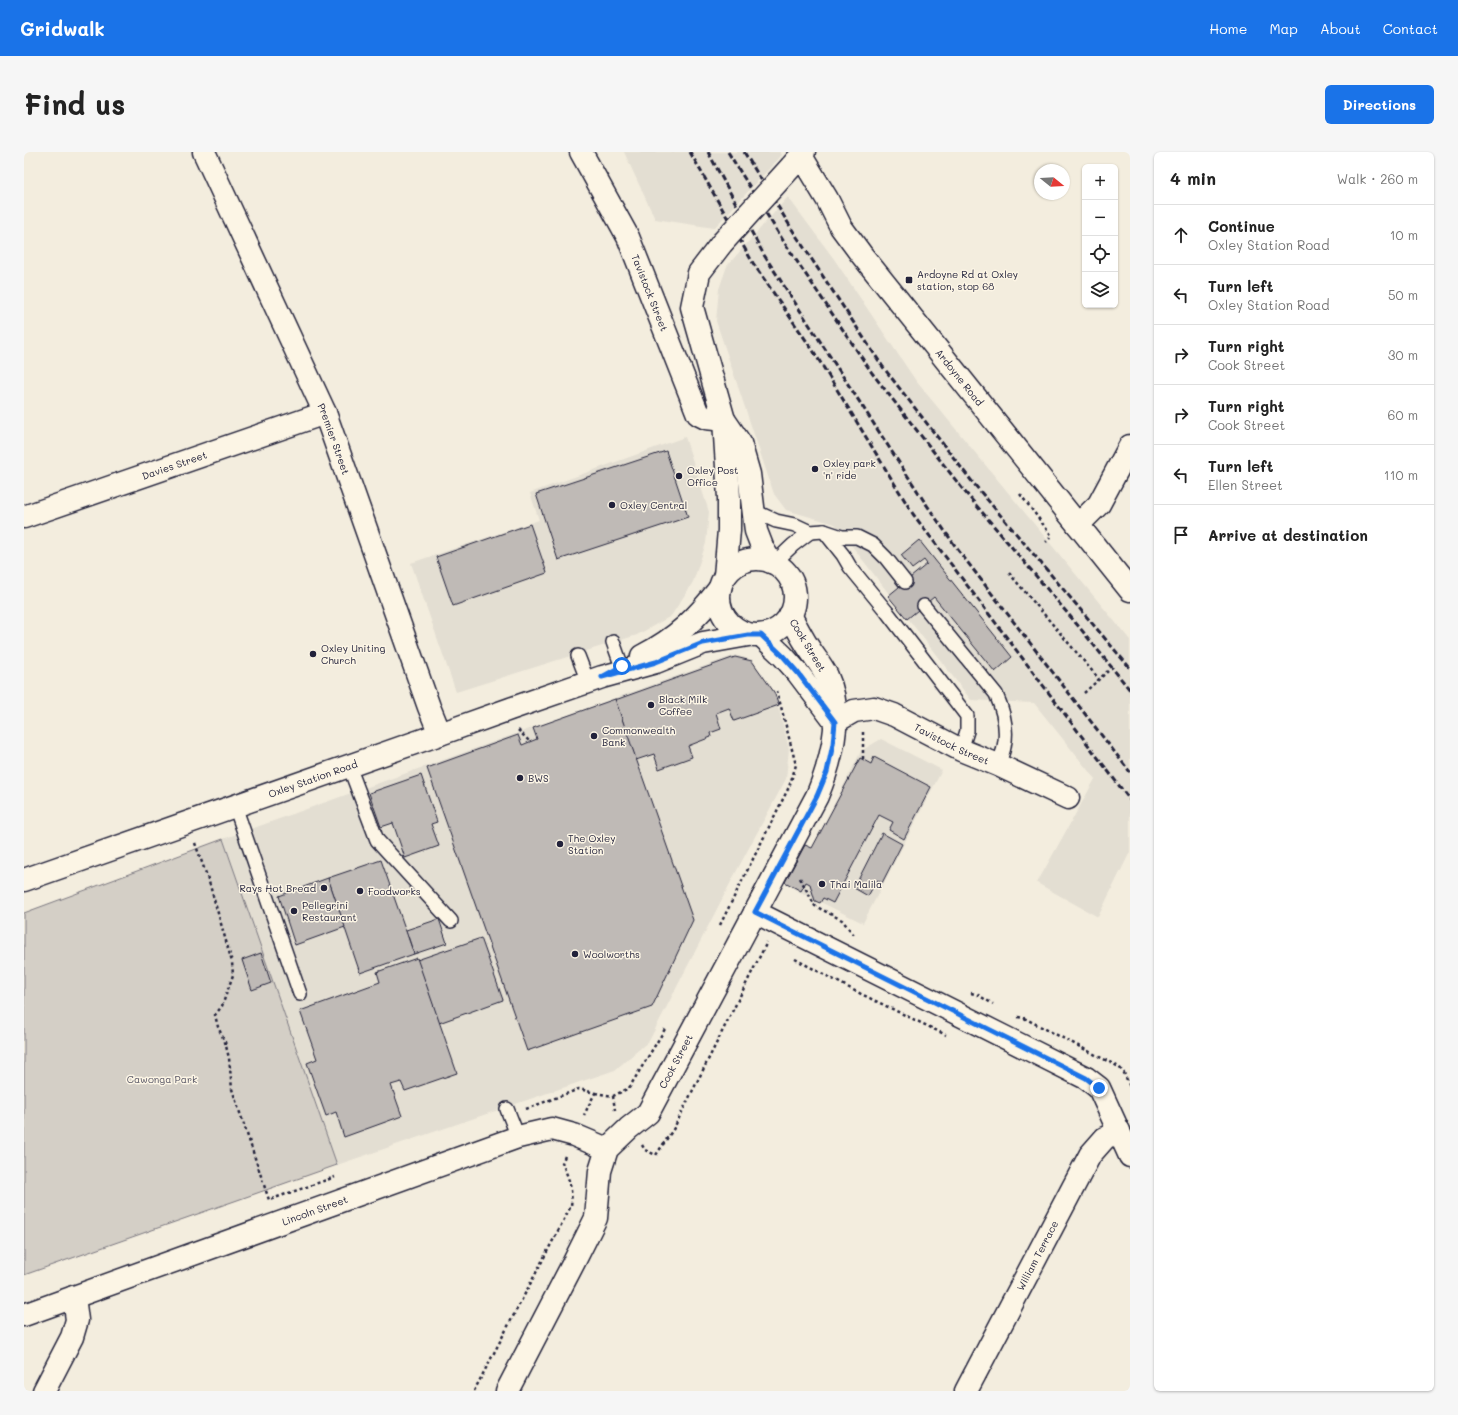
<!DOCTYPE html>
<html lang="en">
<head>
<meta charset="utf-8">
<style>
	body { margin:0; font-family:Mali,sans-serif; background:#f6f6f6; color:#222 }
	.controls { position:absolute; right:12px; top:12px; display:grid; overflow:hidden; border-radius:6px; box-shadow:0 1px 3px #0004 }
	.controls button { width:36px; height:36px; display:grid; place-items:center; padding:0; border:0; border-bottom:1px solid #e0e0e0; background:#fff; color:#222; font:20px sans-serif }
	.compass { position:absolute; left:1010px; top:12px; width:36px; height:36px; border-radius:50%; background:#fff; box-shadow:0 1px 3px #0004; rotate:108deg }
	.stop { position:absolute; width:12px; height:12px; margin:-9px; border:3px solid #1a73e8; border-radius:50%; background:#fff }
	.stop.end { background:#1a73e8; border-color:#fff; box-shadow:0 1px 4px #0008 }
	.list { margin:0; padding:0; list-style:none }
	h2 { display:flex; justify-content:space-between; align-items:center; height:52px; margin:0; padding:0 16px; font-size:17px }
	h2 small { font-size:13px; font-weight:400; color:#767676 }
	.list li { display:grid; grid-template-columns:26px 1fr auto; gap:12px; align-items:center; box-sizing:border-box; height:60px; padding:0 16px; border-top:1px solid #e0e0e0 }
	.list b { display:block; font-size:15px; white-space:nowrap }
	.list p { margin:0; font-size:13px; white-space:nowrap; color:#767676 }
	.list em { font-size:13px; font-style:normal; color:#767676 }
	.icon { flex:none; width:22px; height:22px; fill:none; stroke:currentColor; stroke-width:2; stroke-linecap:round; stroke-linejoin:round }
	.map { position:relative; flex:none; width:1106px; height:1239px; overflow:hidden; border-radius:6px }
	header { display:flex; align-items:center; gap:24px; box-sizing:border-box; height:56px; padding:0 20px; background:#1a73e8; color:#fff }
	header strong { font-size:19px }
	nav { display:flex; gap:22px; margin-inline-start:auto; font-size:14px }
	.intro { display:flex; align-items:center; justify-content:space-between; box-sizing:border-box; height:96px; padding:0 24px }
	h1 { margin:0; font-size:28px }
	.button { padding:10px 18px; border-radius:6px; background:#1a73e8; color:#fff; font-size:14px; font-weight:700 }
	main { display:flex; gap:24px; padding:0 24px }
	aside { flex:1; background:#fff; border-radius:6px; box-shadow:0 1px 3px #0004 }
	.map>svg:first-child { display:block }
	.built { fill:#e3ded2 }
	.green { fill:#d4cfc6; stroke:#7b7880 }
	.building { fill:#bfbab6; stroke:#22223b }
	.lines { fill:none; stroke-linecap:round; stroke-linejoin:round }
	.service-casing { stroke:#22223b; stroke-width:16 }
	.minor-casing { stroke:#22223b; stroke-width:25 }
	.tertiary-casing { stroke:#22223b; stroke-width:25 }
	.secondary-casing { stroke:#22223b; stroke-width:25 }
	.path { stroke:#22223b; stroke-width:2.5; stroke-dasharray:3 3; stroke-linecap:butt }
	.service { stroke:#fcf5e5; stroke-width:13 }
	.minor { stroke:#fcf5e5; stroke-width:22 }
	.tertiary { stroke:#fcf5e5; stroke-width:22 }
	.secondary { stroke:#fcf5e5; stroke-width:22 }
	.rail { stroke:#22223b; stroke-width:3; stroke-dasharray:6 3; stroke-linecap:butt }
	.secondary-bridge-casing { stroke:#22223b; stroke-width:25; stroke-linecap:butt }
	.secondary-bridge { stroke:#fcf5e5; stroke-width:22 }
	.route { stroke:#1a73e8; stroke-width:5 }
	.poi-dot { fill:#22223b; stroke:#fcf5e5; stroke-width:1.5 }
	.labels { text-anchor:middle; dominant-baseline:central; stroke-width:3; stroke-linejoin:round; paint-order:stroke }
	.poi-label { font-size:10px; fill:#22223b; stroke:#fcf5e5; text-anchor:start }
	.street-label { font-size:10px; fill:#22223b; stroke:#fcf5e5 }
	.park-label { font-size:10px; fill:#575665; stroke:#fcf5e5 }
</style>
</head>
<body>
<header>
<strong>Gridwalk</strong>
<nav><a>Home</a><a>Map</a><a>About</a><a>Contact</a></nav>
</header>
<div class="intro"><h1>Find us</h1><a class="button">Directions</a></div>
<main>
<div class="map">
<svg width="1106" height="1239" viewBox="0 0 1106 1239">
	<rect width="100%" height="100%" fill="#f3edde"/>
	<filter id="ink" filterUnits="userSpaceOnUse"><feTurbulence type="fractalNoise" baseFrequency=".025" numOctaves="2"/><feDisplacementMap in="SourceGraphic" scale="8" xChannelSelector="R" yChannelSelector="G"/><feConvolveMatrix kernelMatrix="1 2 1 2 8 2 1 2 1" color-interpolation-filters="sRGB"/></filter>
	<g filter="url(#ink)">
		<g class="built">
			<polygon points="600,0 756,0 758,3 690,76 631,67"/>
			<polygon points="764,45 810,107 892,229 1106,488 1106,700 1074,765 1013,731 1071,627 1010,551 947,548 811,372 762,358 750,342 692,169 695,137 703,114"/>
			<polygon points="661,285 685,360 682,391 669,430 647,464 613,483 432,540 387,411 515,368 506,341"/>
			<polygon points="711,503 729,508 755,557 765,597 762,627 712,720 625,889 591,918 313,1013 199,687"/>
			<polygon points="857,587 918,618 839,771 768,736 837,599"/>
		</g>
		<polygon class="green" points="199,687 313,1013 0,1123 0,761"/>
		<g class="building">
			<polygon points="642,299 664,365 534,408 512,342"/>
			<polygon points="506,372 523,421 429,454 412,405"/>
			<polygon points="895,388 988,505 971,520 910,445 883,467 864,444 903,412 900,408 888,417 877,403"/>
			<polygon points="711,505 728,509 750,540 755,553 710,569 705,556 692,561 697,577 686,581 687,585 664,594 668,605 635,617 630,602 612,608 591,547 594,547"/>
			<polygon points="591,547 669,768 628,855 503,899 403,616 494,583 498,593 513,587 509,576"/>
			<polygon points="850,605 907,635 880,687 865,678 869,670 855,663 809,751 799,746 796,751 791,749 786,732 782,730 777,739 761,730 781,693 788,696 836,606 847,612"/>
			<polygon points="397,623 413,670 407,672 415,694 381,706 369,671 357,675 345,641"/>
			<polygon points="858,681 878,692 858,731 853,728 844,744 830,736"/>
			<polygon points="357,708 390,802 336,821 304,726"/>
			<polygon points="304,726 321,775 271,793 255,744"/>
			<polygon points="415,767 423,791 390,802 382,778"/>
			<polygon points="457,786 479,848 415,871 393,808"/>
			<polygon points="237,801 247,831 228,838 218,808"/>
			<polygon points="393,806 433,921 381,939 377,930 367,933 378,964 320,985 312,960 302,964 283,911 293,907 276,859 356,830 353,820"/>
		</g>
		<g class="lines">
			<defs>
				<g id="service">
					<polyline points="730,359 752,369 771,373 786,380 800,379 818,385 833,385 849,393 862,406 881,430"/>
					<polyline points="800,379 819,403 826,415 863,460 943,564 943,579 937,598"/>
					<polyline points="750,411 769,393 786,380"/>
					<path d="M900,454L972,542C979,558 984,577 980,595C979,601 976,607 974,613"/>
					<polyline points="589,490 598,515"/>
					<polyline points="554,504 564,530"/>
					<polyline points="325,614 353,688 427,769"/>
					<polyline points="211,654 276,842"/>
					<polyline points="483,957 494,985"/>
				</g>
				<g id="minor">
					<path id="s1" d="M180,0L301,261L405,555L416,582"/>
					<path id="s2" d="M557,0L604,85L674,262L682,266L700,268"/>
					<path id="s3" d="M777,4L803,47L817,75L837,102L1106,438"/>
					<path id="s4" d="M0,365L301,261"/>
					<polyline points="1054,373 1075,352 1106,294"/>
					<path id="s5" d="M811,570L830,559L850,556L870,563L937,598L974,613L1044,646"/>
					<polyline points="731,760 1062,926 1075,936 1106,1004"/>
					<path id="s6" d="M0,1163L494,985L528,977L550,983L583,997"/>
					<polyline points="20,1239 48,1185 53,1168 50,1145"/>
					<path id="s7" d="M942,1239L1066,1003L1081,986L1095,979"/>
				</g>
				<g id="tertiary">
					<polyline points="737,483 759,504 774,521 811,570"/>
					<path id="s8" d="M483,1239L550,1110L572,1066L576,1019L583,997L605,976L624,961L793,644C808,608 820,561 803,524C797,512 788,502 781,490C776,482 771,472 766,463"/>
				</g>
				<g id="secondary">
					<polyline points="767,15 780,0"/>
					<polyline points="698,91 675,121 668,155 700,268 705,346 705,378 701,424"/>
					<polyline points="701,269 716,291 725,322 732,379 739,397 747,410"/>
					<circle cx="733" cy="445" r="38"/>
					<path d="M618,504C653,486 672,467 696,436"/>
					<path id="s9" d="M0,728L416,582L486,557L578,525L632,510L679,491L724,483"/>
				</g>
			</defs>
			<use href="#service" class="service-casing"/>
			<use href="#minor" class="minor-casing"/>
			<use href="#tertiary" class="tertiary-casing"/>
			<use href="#secondary" class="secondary-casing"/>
			<g class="path">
				<polyline points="996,342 1028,384 1022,390"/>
				<polyline points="985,421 1075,527"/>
				<polyline points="1060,541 1084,519"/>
				<polyline points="494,578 506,590"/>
				<polyline points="839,580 839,608"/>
				<polyline points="171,691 185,730 208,810 209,823 198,854 191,863 194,875 201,890 205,906 208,937 245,1048 311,1025"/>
				<polyline points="776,726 791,754 818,768 830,783"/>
				<polyline points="696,773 765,635 772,613 753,539"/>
				<polyline points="771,807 831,839 922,883"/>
				<polyline points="947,841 954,843 969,852"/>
				<polyline points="994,865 1000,866 1095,915 1100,921 1106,935"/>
				<polyline points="571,941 589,944 605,936 641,877"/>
				<polyline points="589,944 591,958"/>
				<polyline points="502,957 555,937 571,941 560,963"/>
				<polyline points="618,993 621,998 632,1003 650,976 743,790"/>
				<path d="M450,1239L547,1054C549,1038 545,1026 538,1011L541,1004"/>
			</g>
			<use href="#service" class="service"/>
			<use href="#minor" class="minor"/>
			<use href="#tertiary" class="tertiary"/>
			<use href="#secondary" class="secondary"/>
			<g class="rail">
				<polyline points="666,0 729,111 790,200 889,362 1106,648"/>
				<polyline points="684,0 740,103 900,349 934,398 1106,620"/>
				<polyline points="704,0 760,90 848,221 941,340 1056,476 1106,538"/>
				<polyline points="720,0 771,82 859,215 950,332 1106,516"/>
			</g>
			<defs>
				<polyline id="secondary-bridge" points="698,91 767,15"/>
			</defs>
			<use href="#secondary-bridge" class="secondary-bridge-casing"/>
			<use href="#secondary-bridge" class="secondary-bridge"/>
		</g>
	</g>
	<g class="lines" filter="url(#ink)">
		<polyline class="route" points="598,514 578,525 632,510 679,491 724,483 737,483 759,504 774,521 811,570 809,592 803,620 793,644 731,760 1062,926 1075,936"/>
	</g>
	<g class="poi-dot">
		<rect x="881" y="124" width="8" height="8" rx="2"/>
		<circle cx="791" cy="317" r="4"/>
		<circle cx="655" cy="324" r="4"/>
		<circle cx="588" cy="353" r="4"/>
		<circle cx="289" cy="502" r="4"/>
		<circle cx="627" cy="553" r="4"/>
		<circle cx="570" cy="584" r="4"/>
		<circle cx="496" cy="626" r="4"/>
		<circle cx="536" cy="692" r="4"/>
		<circle cx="798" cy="732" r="4"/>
		<circle cx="300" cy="736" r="4"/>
		<circle cx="336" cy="739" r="4"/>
		<circle cx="270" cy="759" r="4"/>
		<circle cx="551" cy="802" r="4"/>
	</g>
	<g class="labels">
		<g class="poi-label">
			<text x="893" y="122">Ardoyne Rd at Oxley<tspan x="893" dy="12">station, stop 68</tspan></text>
			<text x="799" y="311">Oxley park<tspan x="799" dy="12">'n' ride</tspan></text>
			<text x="663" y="318">Oxley Post<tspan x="663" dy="12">Office</tspan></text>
			<text x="596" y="353">Oxley Central</text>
			<text x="297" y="496">Oxley Uniting<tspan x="297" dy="12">Church</tspan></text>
			<text x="635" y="547">Black Milk<tspan x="635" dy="12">Coffee</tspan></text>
			<text x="578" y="578">Commonwealth<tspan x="578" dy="12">Bank</tspan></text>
			<text x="504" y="626">BWS</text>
			<text x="544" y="686">The Oxley<tspan x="544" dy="12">Station</tspan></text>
			<text x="806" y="732">Thai Malila</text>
			<text x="292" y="736" text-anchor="end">Rays Hot Bread</text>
			<text x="344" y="739">Foodworks</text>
			<text x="278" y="753">Pellegrini<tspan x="278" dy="12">Restaurant</tspan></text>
			<text x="559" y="802">Woolworths</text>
		</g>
		<g class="street-label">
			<text stroke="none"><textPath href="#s2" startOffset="157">Tavistock Street</textPath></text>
			<text stroke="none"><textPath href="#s3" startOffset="273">Ardoyne Road</textPath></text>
			<text stroke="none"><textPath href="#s1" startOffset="315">Premier Street</textPath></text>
			<text stroke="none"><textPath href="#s4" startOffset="159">Davies Street</textPath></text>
			<text transform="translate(784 493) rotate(59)">Cook Street</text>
			<text stroke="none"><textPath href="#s5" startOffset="128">Tavistock Street</textPath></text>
			<text stroke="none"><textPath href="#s9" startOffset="306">Oxley Station Road</textPath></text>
			<text stroke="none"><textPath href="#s8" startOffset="378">Cook Street</textPath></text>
			<text stroke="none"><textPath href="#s6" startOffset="309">Lincoln Street</textPath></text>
			<text stroke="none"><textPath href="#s7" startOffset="153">William Terrace</textPath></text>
		</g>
		<g class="park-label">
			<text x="138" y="927">Cawonga Park</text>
		</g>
	</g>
</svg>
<div class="controls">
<button>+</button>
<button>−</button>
<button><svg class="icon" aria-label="locate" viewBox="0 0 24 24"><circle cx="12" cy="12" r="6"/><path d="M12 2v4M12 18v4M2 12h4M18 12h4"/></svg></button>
<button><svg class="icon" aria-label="layers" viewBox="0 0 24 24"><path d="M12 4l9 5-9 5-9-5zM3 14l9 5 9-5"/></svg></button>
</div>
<svg class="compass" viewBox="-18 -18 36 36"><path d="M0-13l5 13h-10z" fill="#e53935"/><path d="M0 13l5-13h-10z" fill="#767676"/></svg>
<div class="stop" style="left:598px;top:514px"></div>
<div class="stop end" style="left:1075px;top:936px"></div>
</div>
<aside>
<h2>4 min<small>Walk · 260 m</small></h2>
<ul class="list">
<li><svg class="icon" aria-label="ahead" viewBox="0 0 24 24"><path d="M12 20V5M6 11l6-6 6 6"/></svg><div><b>Continue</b><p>Oxley Station Road</p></div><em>10 m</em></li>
<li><svg class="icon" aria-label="left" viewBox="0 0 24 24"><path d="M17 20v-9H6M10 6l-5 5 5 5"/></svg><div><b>Turn left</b><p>Oxley Station Road</p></div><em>50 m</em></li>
<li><svg class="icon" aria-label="right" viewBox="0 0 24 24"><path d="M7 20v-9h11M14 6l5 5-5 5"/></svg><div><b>Turn right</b><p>Cook Street</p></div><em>30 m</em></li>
<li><svg class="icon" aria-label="right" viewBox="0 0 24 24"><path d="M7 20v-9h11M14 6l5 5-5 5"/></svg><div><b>Turn right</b><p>Cook Street</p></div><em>60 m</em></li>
<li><svg class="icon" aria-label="left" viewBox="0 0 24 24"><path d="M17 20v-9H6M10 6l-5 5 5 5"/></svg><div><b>Turn left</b><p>Ellen Street</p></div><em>110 m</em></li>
<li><svg class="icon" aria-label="arrive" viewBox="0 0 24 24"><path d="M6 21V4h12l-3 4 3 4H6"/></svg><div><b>Arrive at destination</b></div></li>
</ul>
</aside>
</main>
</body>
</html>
